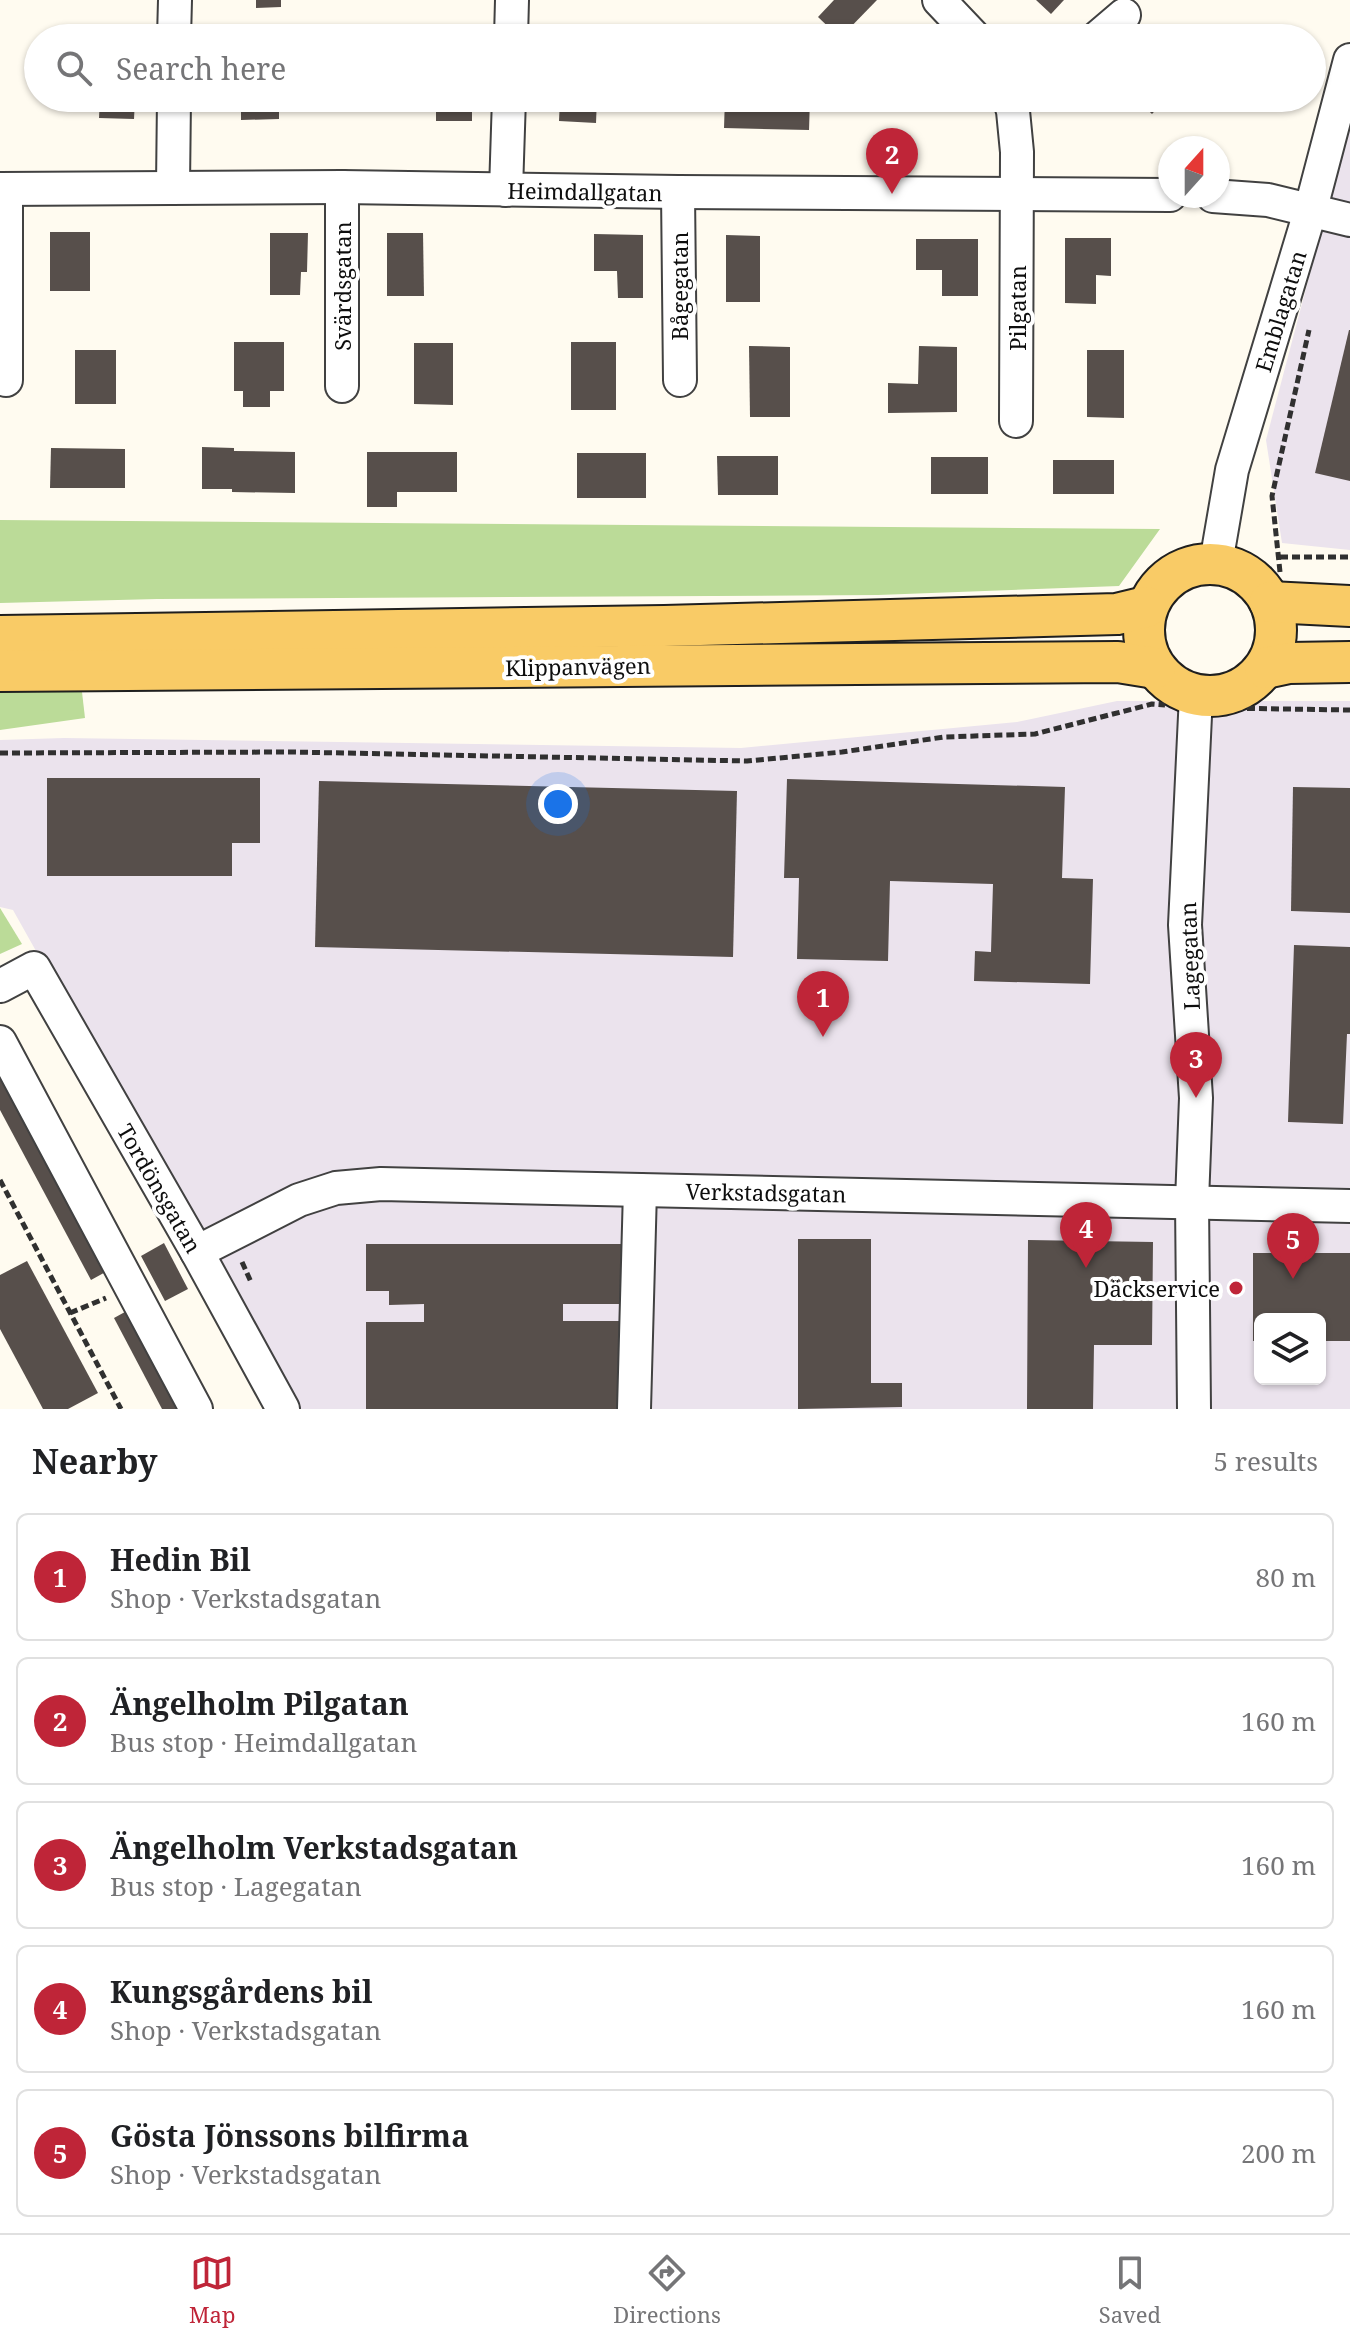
<!DOCTYPE html>
<html lang="en">
<head>
<meta charset="utf-8">
<style>
	body { margin:0; font-family:"Noto Serif",serif; background:#f2f2f2; color:#202124 }
	.controls { position:absolute; right:24px; bottom:24px; display:grid; overflow:hidden; border-radius:12px; box-shadow:0 2px 6px #0004 }
	.controls button { width:72px; height:72px; display:grid; place-items:center; padding:0; border:0; border-bottom:2px solid #e0e0e0; background:#fff; color:#202124; font:40px sans-serif }
	.compass { position:absolute; left:1158px; top:136px; width:72px; height:72px; border-radius:50%; background:#fff; box-shadow:0 2px 6px #0004; rotate:21deg }
	.you { position:absolute; left:558px; top:804px; width:28px; height:28px; margin:-20px; border:6px solid #fff; border-radius:50%; background:#1a73e8; box-shadow:0 0 0 12px #1a73e833 }
	.badge { display:grid; place-items:center; width:52px; height:52px; border-radius:50%; background:#bf2538; color:#fff; font-size:26px; font-weight:700 }
	.pin { position:absolute; translate:-50% -66px; filter:drop-shadow(0 2px 4px #0008) }
	.pin::after { content:''; position:absolute; top:42px; width:28px; height:24px; background:inherit; clip-path:polygon(0 0,100% 0,50% 100%) }
	.list { margin:0; padding:0; list-style:none }
	h2 { display:flex; justify-content:space-between; align-items:center; height:104px; margin:0; padding:0 32px; font-size:34px }
	h2 small { font-size:26px; font-weight:400; color:#757577 }
	.list li { display:grid; grid-template-columns:52px 1fr auto; gap:24px; align-items:center; box-sizing:border-box; height:128px; margin:0 16px 16px; padding:0 16px; border:2px solid #e0e0e0; border-radius:12px }
	.list b { display:block; font-size:30px; white-space:nowrap }
	.list p { margin:0; font-size:26px; white-space:nowrap; color:#757577 }
	.list em { font-size:26px; font-style:normal; color:#757577 }
	.icon { flex:none; width:44px; height:44px; fill:none; stroke:currentColor; stroke-width:2; stroke-linecap:round; stroke-linejoin:round }
	.map { position:relative; flex:none; width:1350px; height:1409px; overflow:hidden }
	.search { position:absolute; background:#fff; box-shadow:0 2px 6px #0004; left:24px; right:24px; top:24px; height:88px; display:flex; align-items:center; gap:20px; box-sizing:border-box; padding:0 28px; border-radius:44px; color:#757577; font-size:30px }
	.sheet { height:824px; background:#fff }
	nav { display:flex; justify-content:space-around; align-items:center; box-sizing:border-box; height:112px; border-top:2px solid #e0e0e0; background:#fff; font-size:22px; color:#757577 }
	nav a { display:grid; justify-items:center; gap:4px }
	nav .on { color:#bf2538 }
	.map>svg:first-child { display:block }
	.industrial { fill:#ebe3ed; fill-rule:evenodd }
	.forest { fill:#bbdb98 }
	.building { fill:#574f4b }
	.lines { fill:none; stroke-linecap:round; stroke-linejoin:round }
	.minor-casing { stroke:#414141; stroke-width:36 }
	.major-casing { stroke:#1f1f1f; stroke-width:44 }
	.path { stroke:#303030; stroke-width:5; stroke-dasharray:8 4; stroke-linecap:butt }
	.minor { stroke:#fff; stroke-width:32 }
	.major { stroke:#f9cb66; stroke-width:40 }
	.poi-dot { fill:#bf2538; stroke:#fff; stroke-width:3 }
	.labels { text-anchor:middle; dominant-baseline:central; stroke-width:8; stroke-linejoin:round; paint-order:stroke }
	.street-label { font-size:22px; fill:#0e0e0e; stroke:#fff }
	.poi-label { font-size:22px; fill:#0e0e0e; stroke:#fff; text-anchor:end }
</style>
</head>
<body>
<div class="map">
<svg width="1350" height="1409" viewBox="0 0 1350 1409">
	<rect width="100%" height="100%" fill="#fffbf0"/>
	<g class="industrial">
		<polygon points="1350,122 1350,550 1282,543 1266,440"/>
		<path d="M1117,701H1350V1409H293L13,910L0,907V740L64,738L741,748L1017,722ZM1260,1319H1320V1379H1260Z"/>
	</g>
	<g class="forest">
		<polygon points="0,520 1160,529 1119,586 878,595 157,599 0,603"/>
		<polygon points="0,692 82,692 85,718 0,730"/>
		<polygon points="0,908 22,944 0,954"/>
	</g>
	<g class="building">
		<polygon points="256,0 281,0 281,7 256,8"/>
		<polygon points="834,0 877,0 840,38 818,17"/>
		<polygon points="1036,0 1064,0 1051,14"/>
		<polygon points="100,98 135,98 134,119 99,118"/>
		<polygon points="241,98 279,98 279,119 241,120"/>
		<rect x="436" y="98" width="36" height="23"/>
		<polygon points="560,98 597,98 596,123 559,121"/>
		<polygon points="725,98 810,98 809,130 724,128"/>
		<rect x="818" y="98" width="30" height="13"/>
		<polygon points="1135,98 1167,98 1152,114"/>
		<rect x="50" y="232" width="40" height="59"/>
		<polygon points="270,233 308,233 307,272 301,272 300,295 270,295"/>
		<polygon points="387,233 423,233 424,296 387,296"/>
		<polygon points="594,234 643,235 643,298 618,298 617,271 594,271"/>
		<polygon points="726,235 760,236 760,302 726,302"/>
		<polygon points="1065,238 1111,238 1111,276 1096,275 1096,304 1065,303"/>
		<polygon points="916,239 978,239 978,296 942,296 942,270 916,270"/>
		<polygon points="1349,330 1350,330 1350,481 1315,473"/>
		<polygon points="234,342 284,342 284,391 270,391 270,407 243,407 243,391 234,391"/>
		<rect x="571" y="342" width="45" height="68"/>
		<polygon points="414,343 453,343 453,405 414,404"/>
		<polygon points="749,346 790,347 790,417 750,417"/>
		<polygon points="919,346 957,347 957,412 888,413 888,383 918,384"/>
		<rect x="75" y="350" width="41" height="54"/>
		<polygon points="1087,350 1124,350 1124,418 1087,417"/>
		<polygon points="202,447 234,448 234,451 295,452 295,493 232,492 232,489 202,489"/>
		<polygon points="51,448 125,449 125,488 50,488"/>
		<polygon points="367,452 457,452 457,492 397,492 397,507 367,507"/>
		<rect x="577" y="453" width="69" height="45"/>
		<polygon points="717,456 778,456 778,495 718,495"/>
		<rect x="931" y="457" width="57" height="37"/>
		<rect x="1053" y="460" width="61" height="34"/>
		<polygon points="47,778 260,778 260,843 232,843 232,876 47,876"/>
		<polygon points="787,779 1065,787 1062,878 1093,879 1090,984 974,981 975,951 991,952 993,884 890,881 888,961 797,959 799,878 784,878"/>
		<polygon points="319,781 737,791 733,957 315,947"/>
		<polygon points="1293,787 1350,788 1350,913 1291,911"/>
		<polygon points="1294,945 1350,947 1350,1034 1347,1034 1343,1124 1288,1122"/>
		<polygon points="0,1060 111,1269 91,1280 0,1110"/>
		<polygon points="798,1239 871,1239 871,1383 902,1383 902,1407 798,1409"/>
		<polygon points="1028,1240 1153,1242 1152,1345 1094,1345 1093,1409 1027,1409"/>
		<polygon points="164,1243 188,1289 165,1301 141,1256"/>
		<polygon points="366,1244 633,1244 633,1304 563,1304 563,1321 628,1321 628,1409 366,1409 366,1322 424,1322 424,1304 389,1305 389,1291 366,1291"/>
		<polygon points="1253,1253 1350,1253 1350,1341 1320,1341 1320,1319 1260,1319 1260,1341 1253,1341"/>
		<polygon points="27,1261 98,1393 68,1409 43,1409 0,1329 0,1275"/>
		<polygon points="134,1307 188,1409 162,1409 114,1318"/>
	</g>
	<g class="lines">
		<defs>
			<g id="minor">
				<polyline points="939,0 975,38"/>
				<polyline points="174,38 175,0"/>
				<polyline points="511,38 512,0"/>
				<polyline points="1097,38 1124,15"/>
				<polyline points="1009,98 1013,111 1017,152 1016,421"/>
				<polyline points="173,186 174,98"/>
				<polyline points="0,189 342,187 678,192 1170,195"/>
				<polyline points="506,190 509,98"/>
				<polyline points="678,192 680,380"/>
				<polyline points="1213,196 1268,200 1350,220"/>
				<polyline points="6,380 6,189"/>
				<polyline points="342,386 342,187"/>
				<polyline points="1216,563 1232,470 1310,212 1350,60"/>
				<polyline points="0,986 34,968 197,1252 283,1409"/>
				<polyline points="0,1042 196,1409"/>
				<polyline points="197,1252 299,1200 336,1188 381,1184 1350,1206"/>
				<polyline points="634,1409 640,1190"/>
				<polyline points="1194,1409 1192,1201 1196,1098 1185,925 1196,695"/>
			</g>
			<g id="major">
				<circle cx="1210" cy="630" r="66"/>
				<polyline points="1270,602 1350,606"/>
				<polyline points="0,636 664,626 1117,614 1146,607"/>
				<polyline points="1265,668 1289,663 1350,662"/>
				<polyline points="0,671 1118,662 1155,668"/>
			</g>
		</defs>
		<use href="#minor" class="minor-casing"/>
		<use href="#major" class="major-casing"/>
		<g class="path">
			<polyline points="1280,557 1350,557"/>
			<polyline points="1280,572 1272,496 1309,330"/>
			<polyline points="1223,708 1350,710"/>
			<polyline points="0,753 292,752 747,761 842,752 944,737 1035,734 1152,704 1165,705"/>
			<polyline points="0,1180 121,1409"/>
			<polyline points="242,1262 251,1282"/>
			<polyline points="70,1313 106,1298"/>
		</g>
		<use href="#minor" class="minor"/>
		<use href="#major" class="major"/>
	</g>
	<circle class="poi-dot" cx="1236" cy="1288" r="8"/>
	<g class="labels">
		<g class="street-label">
			<text transform="translate(585 191) rotate(1)">Heimdallgatan</text>
			<text transform="translate(342 286) rotate(-90)">Svärdsgatan</text>
			<text transform="translate(679 286) rotate(-90)">Bågegatan</text>
			<text transform="translate(1017 308) rotate(-90)">Pilgatan</text>
			<text transform="translate(1280 311) rotate(-73)">Emblagatan</text>
			<text transform="translate(578 666) rotate(-1)">Klippanvägen</text>
			<text transform="translate(1189 956) rotate(-92)">Lagegatan</text>
			<text transform="translate(160 1188) rotate(60)">Tordönsgatan</text>
			<text transform="translate(766 1192) rotate(1)">Verkstadsgatan</text>
		</g>
		<g class="poi-label">
			<text x="1220" y="1288">Däckservice</text>
		</g>
	</g>
</svg>
<div class="controls">
<button><svg class="icon" aria-label="layers" viewBox="0 0 24 24"><path d="M12 4l9 5-9 5-9-5zM3 14l9 5 9-5"/></svg></button>
</div>
<svg class="compass" viewBox="-18 -18 36 36"><path d="M0-13l5 13h-10z" fill="#e53935"/><path d="M0 13l5-13h-10z" fill="#757577"/></svg>
<div class="you"></div>
<div class="pin badge" style="left:823px;top:1037px">1</div>
<div class="pin badge" style="left:892px;top:194px">2</div>
<div class="pin badge" style="left:1196px;top:1098px">3</div>
<div class="pin badge" style="left:1086px;top:1268px">4</div>
<div class="pin badge" style="left:1293px;top:1279px">5</div>
<div class="search"><svg class="icon" aria-label="search" viewBox="0 0 24 24"><circle cx="10" cy="10" r="6"/><path d="M15 15l6 6"/></svg>Search here</div>
</div>
<section class="sheet">
<h2>Nearby<small>5 results</small></h2>
<ul class="list">
<li><span class="badge">1</span><div><b>Hedin Bil</b><p>Shop · Verkstadsgatan</p></div><em>80 m</em></li>
<li><span class="badge">2</span><div><b>Ängelholm Pilgatan</b><p>Bus stop · Heimdallgatan</p></div><em>160 m</em></li>
<li><span class="badge">3</span><div><b>Ängelholm Verkstadsgatan</b><p>Bus stop · Lagegatan</p></div><em>160 m</em></li>
<li><span class="badge">4</span><div><b>Kungsgårdens bil</b><p>Shop · Verkstadsgatan</p></div><em>160 m</em></li>
<li><span class="badge">5</span><div><b>Gösta Jönssons bilfirma</b><p>Shop · Verkstadsgatan</p></div><em>200 m</em></li>
</ul>
</section>
<nav>
<a class="on"><svg class="icon" aria-label="map" viewBox="0 0 24 24"><path d="M3 6l6-2 6 2 6-2v14l-6 2-6-2-6 2zM9 4v14M15 6v14"/></svg>Map</a>
<a><svg class="icon" aria-label="directions" viewBox="0 0 24 24"><path d="M12 3l9 9-9 9-9-9zM9 14v-3h6M13 9l2 2-2 2"/></svg>Directions</a>
<a><svg class="icon" aria-label="saved" viewBox="0 0 24 24"><path d="M7 4h10v16l-5-4-5 4z"/></svg>Saved</a>
</nav>
</body>
</html>
